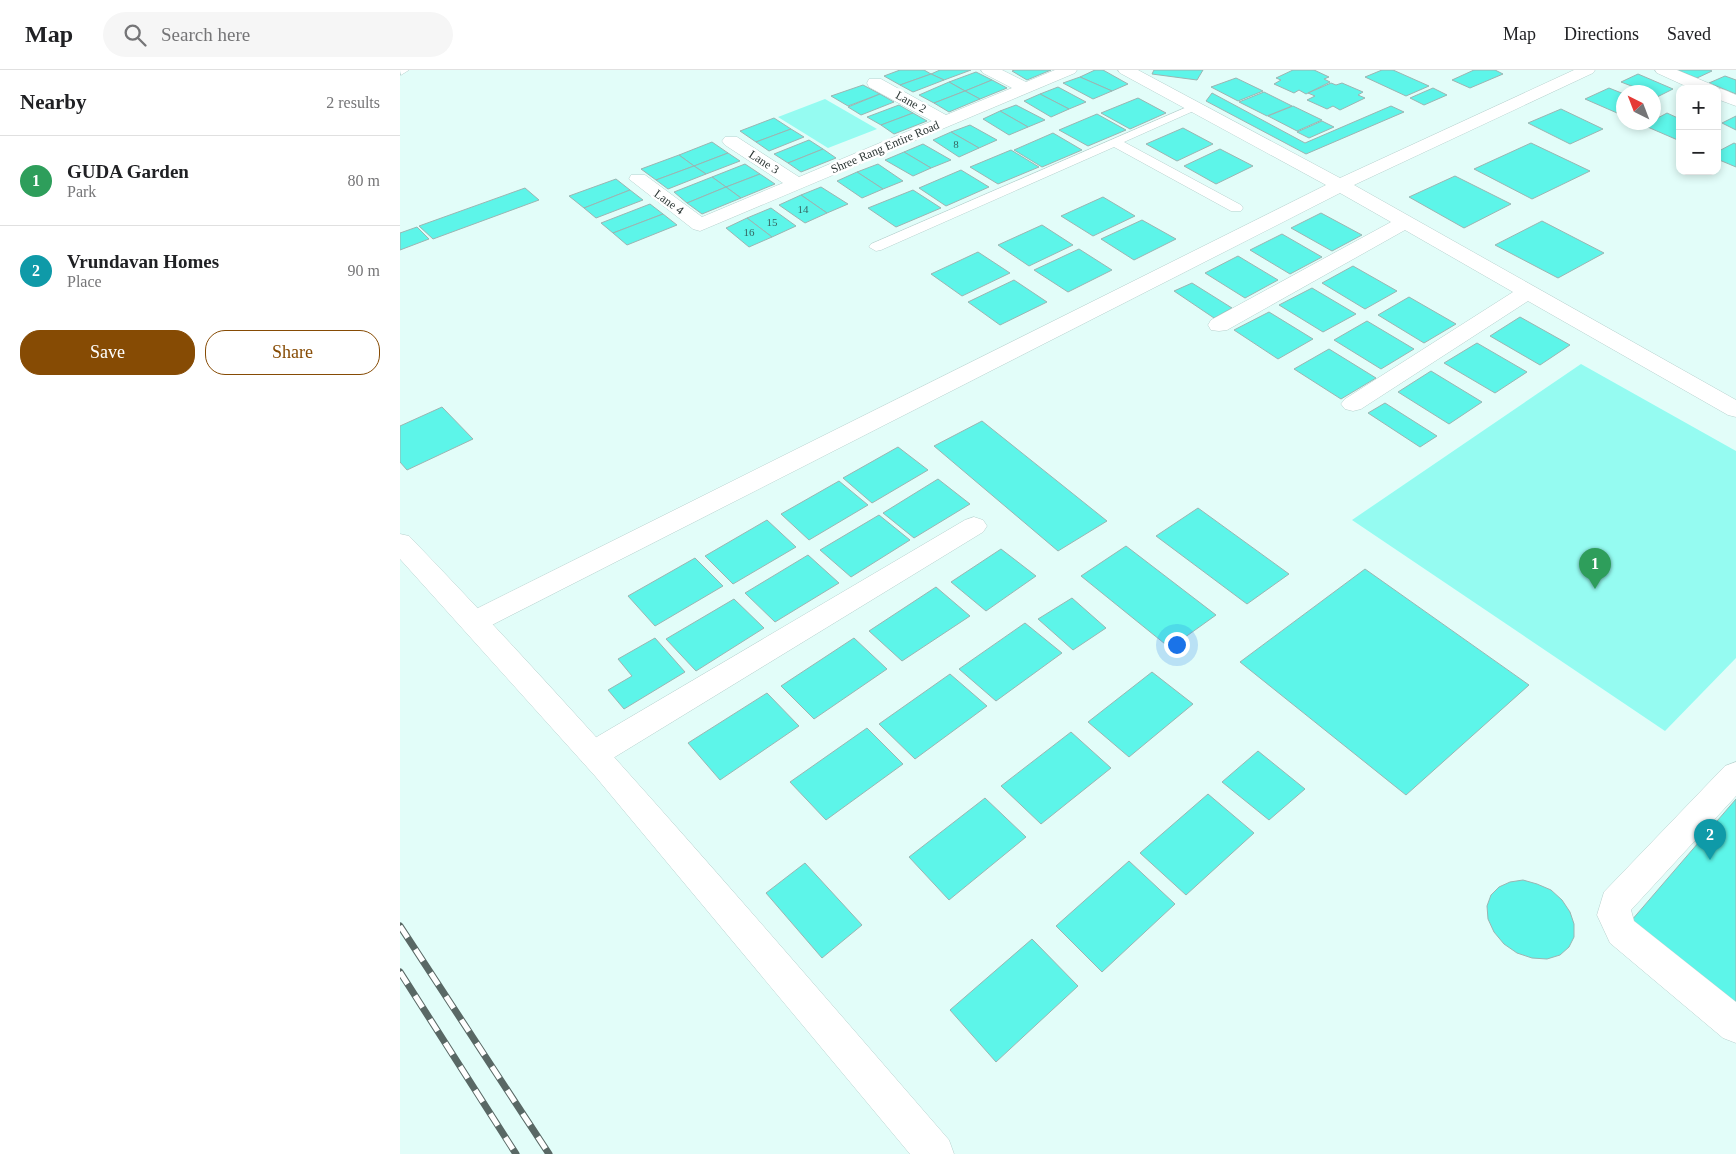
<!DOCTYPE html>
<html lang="en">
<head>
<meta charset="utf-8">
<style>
	body { margin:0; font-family:"Times New Roman",serif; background:#f6f6f6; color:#202124 }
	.controls { position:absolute; right:15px; top:15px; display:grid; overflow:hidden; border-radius:10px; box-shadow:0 2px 8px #0003 }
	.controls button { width:45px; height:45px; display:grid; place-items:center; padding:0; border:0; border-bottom:1px solid #e0e0e0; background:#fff; color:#202124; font:25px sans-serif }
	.compass { position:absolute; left:1216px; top:15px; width:45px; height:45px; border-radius:50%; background:#fff; box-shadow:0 2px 8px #0003; rotate:318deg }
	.you { position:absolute; left:776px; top:574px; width:18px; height:18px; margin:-12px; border:4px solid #fff; border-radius:50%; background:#1a73e8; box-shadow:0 0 0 8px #1a73e833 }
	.badge { display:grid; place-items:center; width:32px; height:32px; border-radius:50%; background:#864b04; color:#fff; font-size:16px; font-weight:700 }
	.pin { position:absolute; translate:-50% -41px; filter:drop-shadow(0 1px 2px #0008) }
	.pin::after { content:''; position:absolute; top:26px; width:18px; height:15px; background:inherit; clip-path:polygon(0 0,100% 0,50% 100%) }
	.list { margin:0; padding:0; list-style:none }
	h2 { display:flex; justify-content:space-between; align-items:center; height:65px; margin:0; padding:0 20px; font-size:21px }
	h2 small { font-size:16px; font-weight:400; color:#757577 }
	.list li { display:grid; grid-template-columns:32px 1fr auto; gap:15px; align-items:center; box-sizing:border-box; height:90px; padding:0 20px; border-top:1px solid #e0e0e0 }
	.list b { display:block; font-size:19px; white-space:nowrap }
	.list p { margin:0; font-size:16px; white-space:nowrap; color:#757577 }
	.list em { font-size:16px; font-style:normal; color:#757577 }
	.actions { display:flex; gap:10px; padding:15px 20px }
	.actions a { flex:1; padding:11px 0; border:1px solid #864b04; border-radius:20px; text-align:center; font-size:18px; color:#864b04 }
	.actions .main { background:#864b04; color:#fff }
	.icon { flex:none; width:28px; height:28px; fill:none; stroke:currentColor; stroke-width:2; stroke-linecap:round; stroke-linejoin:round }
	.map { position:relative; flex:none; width:1336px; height:1084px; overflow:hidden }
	header { display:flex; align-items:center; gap:30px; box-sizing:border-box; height:70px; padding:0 25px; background:#fff; border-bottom:1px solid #e0e0e0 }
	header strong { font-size:24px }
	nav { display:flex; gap:28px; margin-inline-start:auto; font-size:18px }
	.search { width:350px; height:45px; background:#f6f6f6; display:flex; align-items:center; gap:12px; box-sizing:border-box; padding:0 18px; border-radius:28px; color:#757577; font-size:19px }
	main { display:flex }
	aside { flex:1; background:#fff }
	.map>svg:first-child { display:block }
	.green { fill:#95fbf1 }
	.building { fill:#5df5e9; stroke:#9bb5b2 }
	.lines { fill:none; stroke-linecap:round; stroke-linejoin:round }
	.service-casing { stroke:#b7d1ce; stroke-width:1 }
	.minor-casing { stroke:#b7d1ce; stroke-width:1 }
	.tertiary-casing { stroke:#b7d1ce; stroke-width:1 }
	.service { fill:#fff; fill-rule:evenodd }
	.minor { fill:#fff; fill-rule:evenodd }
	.tertiary { fill:#fff; fill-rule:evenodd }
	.rail-casing { stroke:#596865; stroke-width:7 }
	.rail { stroke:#fff; stroke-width:5; stroke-dasharray:14; stroke-linecap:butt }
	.labels { text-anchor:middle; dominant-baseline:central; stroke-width:5; stroke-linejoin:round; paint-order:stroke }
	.far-number-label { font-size:11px; fill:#386662 }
	.far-street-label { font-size:12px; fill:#2c3735; stroke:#fff }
</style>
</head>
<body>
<header>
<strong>Map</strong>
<div class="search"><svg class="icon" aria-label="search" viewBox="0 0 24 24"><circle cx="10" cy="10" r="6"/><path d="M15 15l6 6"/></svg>Search here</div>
<nav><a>Map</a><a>Directions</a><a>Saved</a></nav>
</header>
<main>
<aside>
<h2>Nearby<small>2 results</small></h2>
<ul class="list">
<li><span class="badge" style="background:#2e9e5b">1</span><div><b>GUDA Garden</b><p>Park</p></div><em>80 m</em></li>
<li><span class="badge" style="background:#0f9aa8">2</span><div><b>Vrundavan Homes</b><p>Place</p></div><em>90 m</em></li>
</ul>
<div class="actions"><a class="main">Save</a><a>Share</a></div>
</aside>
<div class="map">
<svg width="1336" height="1084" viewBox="0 0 1336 1084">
	<rect width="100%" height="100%" fill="#e2fdf9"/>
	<g class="green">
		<polygon points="425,29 477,59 428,78 378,47"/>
		<polygon points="1181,294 1336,381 1336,588 1265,661 952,450"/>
	</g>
	<g class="building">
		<polygon points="500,0 524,0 531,4 500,15 484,6"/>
		<polygon points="540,0 571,0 544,10 531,4"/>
		<polygon points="615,0 651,0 627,10 612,1"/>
		<polygon points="695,0 703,0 728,14 712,21 680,7"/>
		<polygon points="754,0 803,0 797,10 752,4"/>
		<polygon points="893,0 914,0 929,7 924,9 930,12 906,24 899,20 894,23 874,14 881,10 876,8"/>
		<polygon points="982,0 993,0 1029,16 1006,26 965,7"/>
		<polygon points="1074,0 1095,0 1103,4 1070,18 1052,10"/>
		<polygon points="1277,0 1310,0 1312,1 1297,8"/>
		<polygon points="576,2 592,10 565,21 549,12"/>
		<polygon points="531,4 544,10 513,22 500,15"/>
		<polygon points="1238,4 1273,19 1257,27 1254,22 1247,22 1221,12"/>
		<polygon points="1325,6 1336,10 1336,24 1309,13"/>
		<polygon points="680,7 712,21 693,29 663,13"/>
		<polygon points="836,8 863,21 838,31 811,17"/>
		<polygon points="592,10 607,18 580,29 565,21"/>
		<polygon points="549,12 565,21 534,33 519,25"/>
		<polygon points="931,13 936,15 942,13 963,22 958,25 965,28 940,40 933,36 927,39 907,30 915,26 908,23"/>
		<polygon points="463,15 480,24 448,36 431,26"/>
		<polygon points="658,17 686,32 669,39 640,24"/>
		<polygon points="1033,18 1047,25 1024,35 1010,28"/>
		<polygon points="1209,18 1224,24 1224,46 1185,29"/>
		<polygon points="565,21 580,29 549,42 534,33"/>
		<polygon points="864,22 892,36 867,46 839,32"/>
		<polygon points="812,23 905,73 991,36 1004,42 906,84 806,31"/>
		<polygon points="480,24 494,32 461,45 448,37"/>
		<polygon points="640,24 669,39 651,47 624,31"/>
		<polygon points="738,28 766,43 730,59 701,43"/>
		<polygon points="499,35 513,43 481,55 467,47"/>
		<polygon points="616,35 645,50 628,57 600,41"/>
		<polygon points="893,36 922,50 897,61 868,46"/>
		<polygon points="1161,39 1203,59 1170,74 1128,53"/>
		<polygon points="600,41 628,57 609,65 583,49"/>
		<polygon points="513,43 527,51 494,64 481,55"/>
		<polygon points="1267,43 1280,49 1280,71 1243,55 1254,52 1254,50"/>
		<polygon points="697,44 726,60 688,76 659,60"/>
		<polygon points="1336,46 1336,60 1322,53"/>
		<polygon points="374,48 391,59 356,72 340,61"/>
		<polygon points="922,51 934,57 909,68 897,62"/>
		<polygon points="570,55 597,70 579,78 551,62"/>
		<polygon points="783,58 813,74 777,91 746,74"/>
		<polygon points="391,59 404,67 369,81 356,72"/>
		<polygon points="551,62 579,78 559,87 533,70"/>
		<polygon points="653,63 682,80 642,97 614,80"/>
		<polygon points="409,70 423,79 388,93 374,84"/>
		<polygon points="312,72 328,83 294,96 279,85"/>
		<polygon points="1131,73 1190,101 1132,129 1074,99"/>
		<polygon points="1334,73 1336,74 1336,97 1317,89 1317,82"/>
		<polygon points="523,74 551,90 531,98 504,82"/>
		<polygon points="423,79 436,88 401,102 388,93"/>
		<polygon points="820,79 853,96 816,114 784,96"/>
		<polygon points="611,80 639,97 598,114 570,97"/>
		<polygon points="504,82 531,98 513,106 485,90"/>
		<polygon points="328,83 340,91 306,104 294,96"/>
		<polygon points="279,85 294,96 256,110 241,99"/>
		<polygon points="345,94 360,104 326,117 312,107"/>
		<polygon points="478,94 503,111 483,119 457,102"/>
		<polygon points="294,96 306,104 268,119 256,110"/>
		<polygon points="561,100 589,117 546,136 519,118"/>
		<polygon points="457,102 483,119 462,128 437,111"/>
		<polygon points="360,104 375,114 341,128 326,117"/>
		<polygon points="1055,106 1111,134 1064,158 1009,127"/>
		<polygon points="312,107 326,117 287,133 274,122"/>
		<polygon points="216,109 230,120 184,138 169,126"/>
		<polygon points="326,117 341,128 302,144 287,133"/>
		<polygon points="421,117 448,134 427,143 401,125"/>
		<polygon points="125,118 139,130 33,169 19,156"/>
		<polygon points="230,120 243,130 196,148 184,138"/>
		<polygon points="513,120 541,138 496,157 468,138"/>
		<polygon points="401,125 427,143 405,153 379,135"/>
		<polygon points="703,127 735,146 693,166 661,146"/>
		<polygon points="250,134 263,144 213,163 201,153"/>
		<polygon points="371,138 396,156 372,167 347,148"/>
		<polygon points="921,143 962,165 932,181 891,158"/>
		<polygon points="263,144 277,155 227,175 213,163"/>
		<polygon points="347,148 372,167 349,177 326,158"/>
		<polygon points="742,150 776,169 734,190 701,169"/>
		<polygon points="1142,151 1204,183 1158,208 1095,175"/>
		<polygon points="642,155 673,175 629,196 598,175"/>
		<polygon points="17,157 29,169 0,180 0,163"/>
		<polygon points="882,164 922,187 890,204 850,180"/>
		<polygon points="679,179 712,200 668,222 634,200"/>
		<polygon points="578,182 610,203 562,226 531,204"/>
		<polygon points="838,186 878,210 845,228 805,203"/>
		<polygon points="953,196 997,221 965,239 922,213"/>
		<polygon points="614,210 647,232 600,255 568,232"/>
		<polygon points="792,213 832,238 814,248 774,221"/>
		<polygon points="912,218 956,244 923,262 879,235"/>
		<polygon points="1009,227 1056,254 1024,273 978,245"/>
		<polygon points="869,242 913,269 878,289 834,260"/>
		<polygon points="1120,247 1170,275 1140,295 1090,266"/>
		<polygon points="967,251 1014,279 981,299 934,270"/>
		<polygon points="1077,273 1127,302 1095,323 1044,293"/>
		<polygon points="929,279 976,308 941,329 894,299"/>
		<polygon points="1031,301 1082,332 1049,354 998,322"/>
		<polygon points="985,333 1037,366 1020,377 968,343"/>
		<polygon points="42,337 73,369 7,400 0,392 0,356"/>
		<polygon points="582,351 707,451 658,481 534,376"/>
		<polygon points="498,377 528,400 472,433 443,408"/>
		<polygon points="538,409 570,434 514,468 483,443"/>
		<polygon points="439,411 468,435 409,470 381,444"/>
		<polygon points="798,438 889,504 847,534 756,466"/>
		<polygon points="479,445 510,470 451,507 420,480"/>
		<polygon points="367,450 396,477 333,514 305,486"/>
		<polygon points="726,476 816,545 770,578 681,506"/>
		<polygon points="601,479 636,506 586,541 551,512"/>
		<polygon points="408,485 439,513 375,552 345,523"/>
		<polygon points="295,488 323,516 255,556 228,526"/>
		<polygon points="965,499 1129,615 1006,725 840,592"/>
		<polygon points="536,517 570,546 502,591 469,561"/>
		<polygon points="672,528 706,558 673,580 638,549"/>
		<polygon points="334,529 364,558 296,601 266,569"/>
		<polygon points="625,553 662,583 596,631 559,599"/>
		<polygon points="255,568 285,602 224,639 208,620 232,606 218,589"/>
		<polygon points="454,568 487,599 414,649 381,616"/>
		<polygon points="752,602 793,634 729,687 688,652"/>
		<polygon points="550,604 587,636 515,689 479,654"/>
		<polygon points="367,623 399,656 320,710 288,673"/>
		<polygon points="467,658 503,694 426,750 390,712"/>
		<polygon points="671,662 711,698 641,754 601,716"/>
		<polygon points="858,681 905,719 869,750 822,712"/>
		<polygon points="808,724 854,763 786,825 740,783"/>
		<polygon points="585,728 626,767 549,830 509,787"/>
		<polygon points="1336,729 1336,938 1231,851"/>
		<polygon points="729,791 775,834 702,902 656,856"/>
		<polygon points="405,793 462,855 422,888 366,823"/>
		<polygon points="1123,810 1137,814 1151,820 1162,830 1170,842 1174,854 1174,867 1169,877 1160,885 1147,889 1132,888 1117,883 1104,874 1094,862 1088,849 1087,836 1091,825 1099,817 1110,812"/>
		<polygon points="632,869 678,916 596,992 550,940"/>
	</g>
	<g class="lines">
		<defs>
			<polygon id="service" points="794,34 800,37 798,39 724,72 841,135 843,138 841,141 831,141 714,77 481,180 476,181 469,177 471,174"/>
			<g id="minor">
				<polygon points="581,0 602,0 626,12 655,0 677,0 675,3 300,161 293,159 229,109 231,105 245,105 302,147 383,113 325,75 322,71 325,67 337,67 399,107 532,51 469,17 467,13 469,9 481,9 546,45 612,18 583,3"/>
				<polygon points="718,0 738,0 940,108 1174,0 1195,0 1193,3 954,115 1336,330 1336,347 1328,345 1128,231 961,339 953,341 945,339 941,334 945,329 1113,222 1005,160 827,260 819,261 811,260 808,255 811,250 991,152 940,123 86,558 76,562 66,558 62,551 66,544 926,115 720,3"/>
				<path d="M1255,0H1277L1313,15L1315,18C1322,18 1329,22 1336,25V36L1317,29V19H1292L1257,3Z"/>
				<polygon points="574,447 583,450 587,456 583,462 205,693 194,697 183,693 179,684 183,675 565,450"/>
				<polygon points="1336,692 1336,726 1231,840 1234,851 1336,932 1336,973 1323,968 1210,873 1197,845 1204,822 1325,696"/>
			</g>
			<g id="tertiary">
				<polygon points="0,0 9,0 1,5"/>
				<path d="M0,464L9,466C197,661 372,866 549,1070L554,1084H510L195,706L0,489Z"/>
			</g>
		</defs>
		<use href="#service" class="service-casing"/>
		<use href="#minor" class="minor-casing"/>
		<use href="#tertiary" class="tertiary-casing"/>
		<use href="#service" class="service"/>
		<use href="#minor" class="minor"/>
		<use href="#tertiary" class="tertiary"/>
		<defs>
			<g id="rail">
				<polyline points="0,856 149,1084"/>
				<polyline points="0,902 116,1084"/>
			</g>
		</defs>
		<use href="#rail" class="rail-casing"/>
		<use href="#rail" class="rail"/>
	</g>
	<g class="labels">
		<g class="far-number-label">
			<text x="556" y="74">8</text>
			<text x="403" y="139">14</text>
			<text x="372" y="152">15</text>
			<text x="349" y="162">16</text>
		</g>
		<g class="far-street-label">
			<text transform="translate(511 32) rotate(29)">Lane 2</text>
			<text transform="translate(485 77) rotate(-23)">Shree Rang Entire Road</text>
			<text transform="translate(364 92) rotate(33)">Lane 3</text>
			<text transform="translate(269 132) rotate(36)">Lane 4</text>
		</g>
	</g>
</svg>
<div class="controls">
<button>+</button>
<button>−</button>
</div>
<svg class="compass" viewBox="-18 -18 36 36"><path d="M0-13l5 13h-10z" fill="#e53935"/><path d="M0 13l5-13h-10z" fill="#757577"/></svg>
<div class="you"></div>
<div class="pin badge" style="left:1195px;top:519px;background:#2e9e5b">1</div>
<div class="pin badge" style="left:1310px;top:790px;background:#0f9aa8">2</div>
</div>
</main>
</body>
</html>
